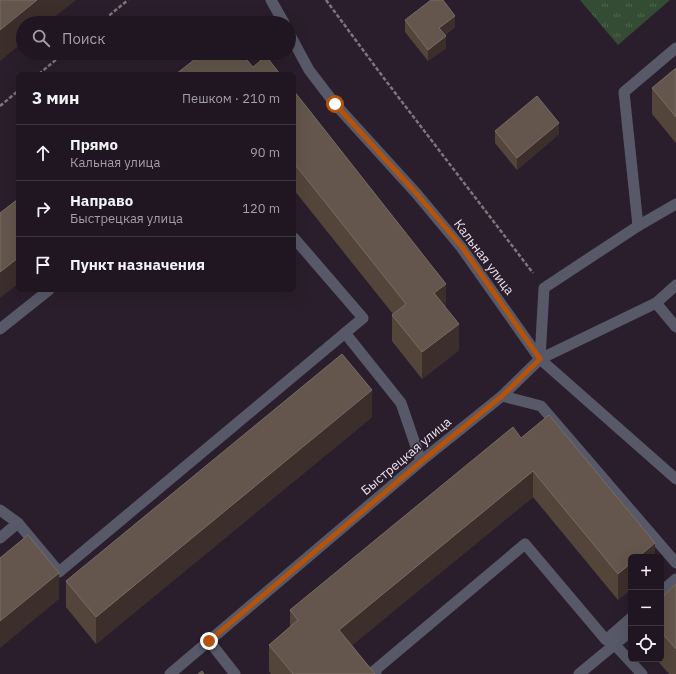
<!DOCTYPE html>
<html lang="ru">
<head>
<meta charset="utf-8">
<style>
	body { margin:0; font-family:"IBM Plex Sans",sans-serif; background:#281f2a; color:#f1f3f6 }
	.controls { position:absolute; right:12px; bottom:12px; display:grid; overflow:hidden; border-radius:6px; box-shadow:0 4px 16px #0002 }
	.controls button { width:36px; height:36px; display:grid; place-items:center; padding:0; border:0; border-bottom:1px solid #3d353f; background:#201621; color:#f1f3f6; font:20px sans-serif }
	.stop { position:absolute; width:12px; height:12px; margin:-9px; border:3px solid #b45309; border-radius:50%; background:#fff }
	.stop.end { background:#b45309; border-color:#fff; box-shadow:0 1px 4px #0008 }
	.list { margin:0; padding:0; list-style:none }
	h2 { display:flex; justify-content:space-between; align-items:center; height:52px; margin:0; padding:0 16px; font-size:17px }
	h2 small { font-size:13px; font-weight:400; color:#a29fa5 }
	.list li { display:grid; grid-template-columns:26px 1fr auto; gap:12px; align-items:center; box-sizing:border-box; height:56px; padding:0 16px; border-top:1px solid #3d353f }
	.list b { display:block; font-size:15px; white-space:nowrap }
	.list p { margin:0; font-size:13px; white-space:nowrap; color:#a29fa5 }
	.list em { font-size:13px; font-style:normal; color:#a29fa5 }
	.icon { flex:none; width:22px; height:22px; fill:none; stroke:currentColor; stroke-width:2; stroke-linecap:round; stroke-linejoin:round }
	.map { position:relative; flex:none; width:676px; height:674px; overflow:hidden }
	.search { position:absolute; background:#201621; box-shadow:0 4px 16px #0002; left:16px; top:16px; width:280px; height:44px; display:flex; align-items:center; gap:10px; box-sizing:border-box; padding:0 14px; border-radius:22px; color:#a29fa5; font-size:15px }
	.panel { position:absolute; background:#201621; box-shadow:0 4px 16px #0002; left:16px; top:72px; width:280px; height:220px; border-radius:6px }
	.map>svg:first-child { display:block }
	.park { fill:url(#park-tufts) }
	.lines { fill:none; stroke-linecap:round; stroke-linejoin:round }
	.path { stroke:#7f737f; stroke-width:2.5; stroke-dasharray:4 2; stroke-linecap:butt }
	.service { stroke:#575969; stroke-width:11 }
	.minor { stroke:#575969; stroke-width:11 }
	.wall { fill:#534539 }
	.shaded-wall { fill:#3c2e2b }
	.building { fill:#64564c; stroke:#796c65 }
	.route { stroke:#b45309; stroke-width:5 }
	.labels { text-anchor:middle; dominant-baseline:central; stroke-width:3; stroke-linejoin:round; paint-order:stroke }
	.street-label { font-size:13px; fill:#ece2ec; stroke:#2b1e2c }
</style>
</head>
<body>
<div class="map">
<svg width="676" height="674" viewBox="0 0 676 674">
	<defs>
		<pattern id="park-tufts" width="24" height="20" patternUnits="userSpaceOnUse"><rect width="24" height="20" fill="#334c33"/><path d="M3 7l-1-3M5 7V3M7 7l1-3M15 17l-1-3M17 17v-4M19 17l1-3" fill="none" stroke="#516651"/></pattern>
	</defs>
	<rect width="100%" height="100%" fill="#2b1e2c"/>
	<polygon class="park" points="580,0 670,0 618,45"/>
	<g class="lines">
		<g class="path">
			<polyline points="326,0 383,77 533,273"/>
			<polyline points="100,23 128,0"/>
			<polyline points="39,74 64,53"/>
			<polyline points="0,106 18,91"/>
		</g>
		<g class="service">
			<polyline points="638,226 624,92 676,48"/>
			<polyline points="294,238 363,318 345,333 401,403 421,461"/>
			<polyline points="656,303 676,327"/>
			<polyline points="0,329 49,290"/>
			<polyline points="540,359 544,288 638,226 676,204"/>
			<polyline points="502,396 541,406 676,563"/>
			<polyline points="0,510 18,523"/>
			<polyline points="0,538 18,523 59,572 345,333"/>
			<polyline points="661,592 676,579"/>
			<polyline points="209,641 235,674"/>
			<polyline points="615,645 642,674"/>
			<polyline points="376,674 374,671 525,544 606,640 631,618"/>
			<polyline points="579,674 631,631"/>
		</g>
		<g class="minor">
			<polyline points="271,0 284,23"/>
			<polyline points="289,33 309,70 335,104 416,193 461,247 540,359 676,479"/>
			<polyline points="170,674 421,461 502,396 540,359 656,303 676,285"/>
		</g>
	</g>
	<g class="wall">
		<polygon points="405,20 455,27 445,35 446,48 428,61 405,32"/>
		<polygon points="676,68 676,143 652,114 652,88"/>
		<polygon points="294,91 446,308 459,350 422,379 392,341 392,315 393,314 294,190"/>
		<polygon points="495,131 559,134 517,170 495,143"/>
		<polygon points="372,417 96,644 66,607 66,581"/>
		<polygon points="521,438 655,557 631,557 631,589 618,600 533,497 352,645 375,674 271,674 269,671 269,645 290,627 290,610"/>
		<polygon points="676,584 676,674 669,674 656,659 661,659 661,598"/>
	</g>
	<g class="shaded-wall">
		<polygon points="37,0 76,0 47,23 23,23 23,42 0,61 0,30"/>
		<polygon points="455,16 455,27 439,39 439,28"/>
		<polygon points="446,36 446,48 428,61 428,50"/>
		<polygon points="559,123 559,134 517,170 517,158"/>
		<polygon points="18,258 18,284 0,298 0,272"/>
		<polygon points="446,284 446,310 434,293"/>
		<polygon points="459,324 459,350 422,379 422,352"/>
		<polygon points="372,390 372,417 96,644 96,617"/>
		<polygon points="533,471 533,497 339,656 339,630"/>
		<polygon points="655,543 655,557 638,557"/>
		<polygon points="631,563 631,589 618,600 618,574"/>
		<polygon points="59,573 59,599 0,648 0,621"/>
	</g>
	<g class="building">
		<polygon points="0,0 37,0 0,30"/>
		<polygon points="431,0 443,0 455,16 439,28 446,36 428,50 405,20"/>
		<polygon points="203,53 241,53 253,67 266,56 280,74 176,74"/>
		<polygon points="676,68 676,117 652,88"/>
		<polygon points="294,91 446,284 434,293 459,324 422,352 392,315 406,304 294,163"/>
		<polygon points="537,96 559,123 517,158 495,131"/>
		<polygon points="18,199 18,258 0,272 0,213"/>
		<polygon points="342,354 372,390 96,617 66,581"/>
		<polygon points="549,415 655,543 638,557 631,557 631,563 618,574 533,471 339,630 375,674 293,674 269,645 298,620 290,610 513,427 521,438"/>
		<polygon points="28,535 59,573 0,621 0,558"/>
		<polygon points="676,584 676,649 661,632 661,598"/>
		<polygon points="202,671 204,674 198,674"/>
	</g>
	<g class="lines">
		<polyline class="route" points="209,641 422,461 502,396 540,359 462,247 416,193 335,104"/>
	</g>
	<g class="labels">
		<g class="street-label">
			<text transform="translate(484 257) rotate(53)">Кальная улица</text>
			<text transform="translate(406 456) rotate(-40)">Быстрецкая улица</text>
		</g>
	</g>
</svg>
<div class="controls">
<button>+</button>
<button>−</button>
<button><svg class="icon" aria-label="locate" viewBox="0 0 24 24"><circle cx="12" cy="12" r="6"/><path d="M12 2v4M12 18v4M2 12h4M18 12h4"/></svg></button>
</div>
<div class="stop" style="left:335px;top:104px"></div>
<div class="stop end" style="left:209px;top:641px"></div>
<div class="search"><svg class="icon" aria-label="search" viewBox="0 0 24 24"><circle cx="10" cy="10" r="6"/><path d="M15 15l6 6"/></svg>Поиск</div>
<section class="panel">
<h2>3 мин<small>Пешком · 210 m</small></h2>
<ul class="list">
<li><svg class="icon" aria-label="ahead" viewBox="0 0 24 24"><path d="M12 20V5M6 11l6-6 6 6"/></svg><div><b>Прямо</b><p>Кальная улица</p></div><em>90 m</em></li>
<li><svg class="icon" aria-label="right" viewBox="0 0 24 24"><path d="M7 20v-9h11M14 6l5 5-5 5"/></svg><div><b>Направо</b><p>Быстрецкая улица</p></div><em>120 m</em></li>
<li><svg class="icon" aria-label="arrive" viewBox="0 0 24 24"><path d="M6 21V4h12l-3 4 3 4H6"/></svg><div><b>Пункт назначения</b></div></li>
</ul>
</section>
</div>
</body>
</html>
